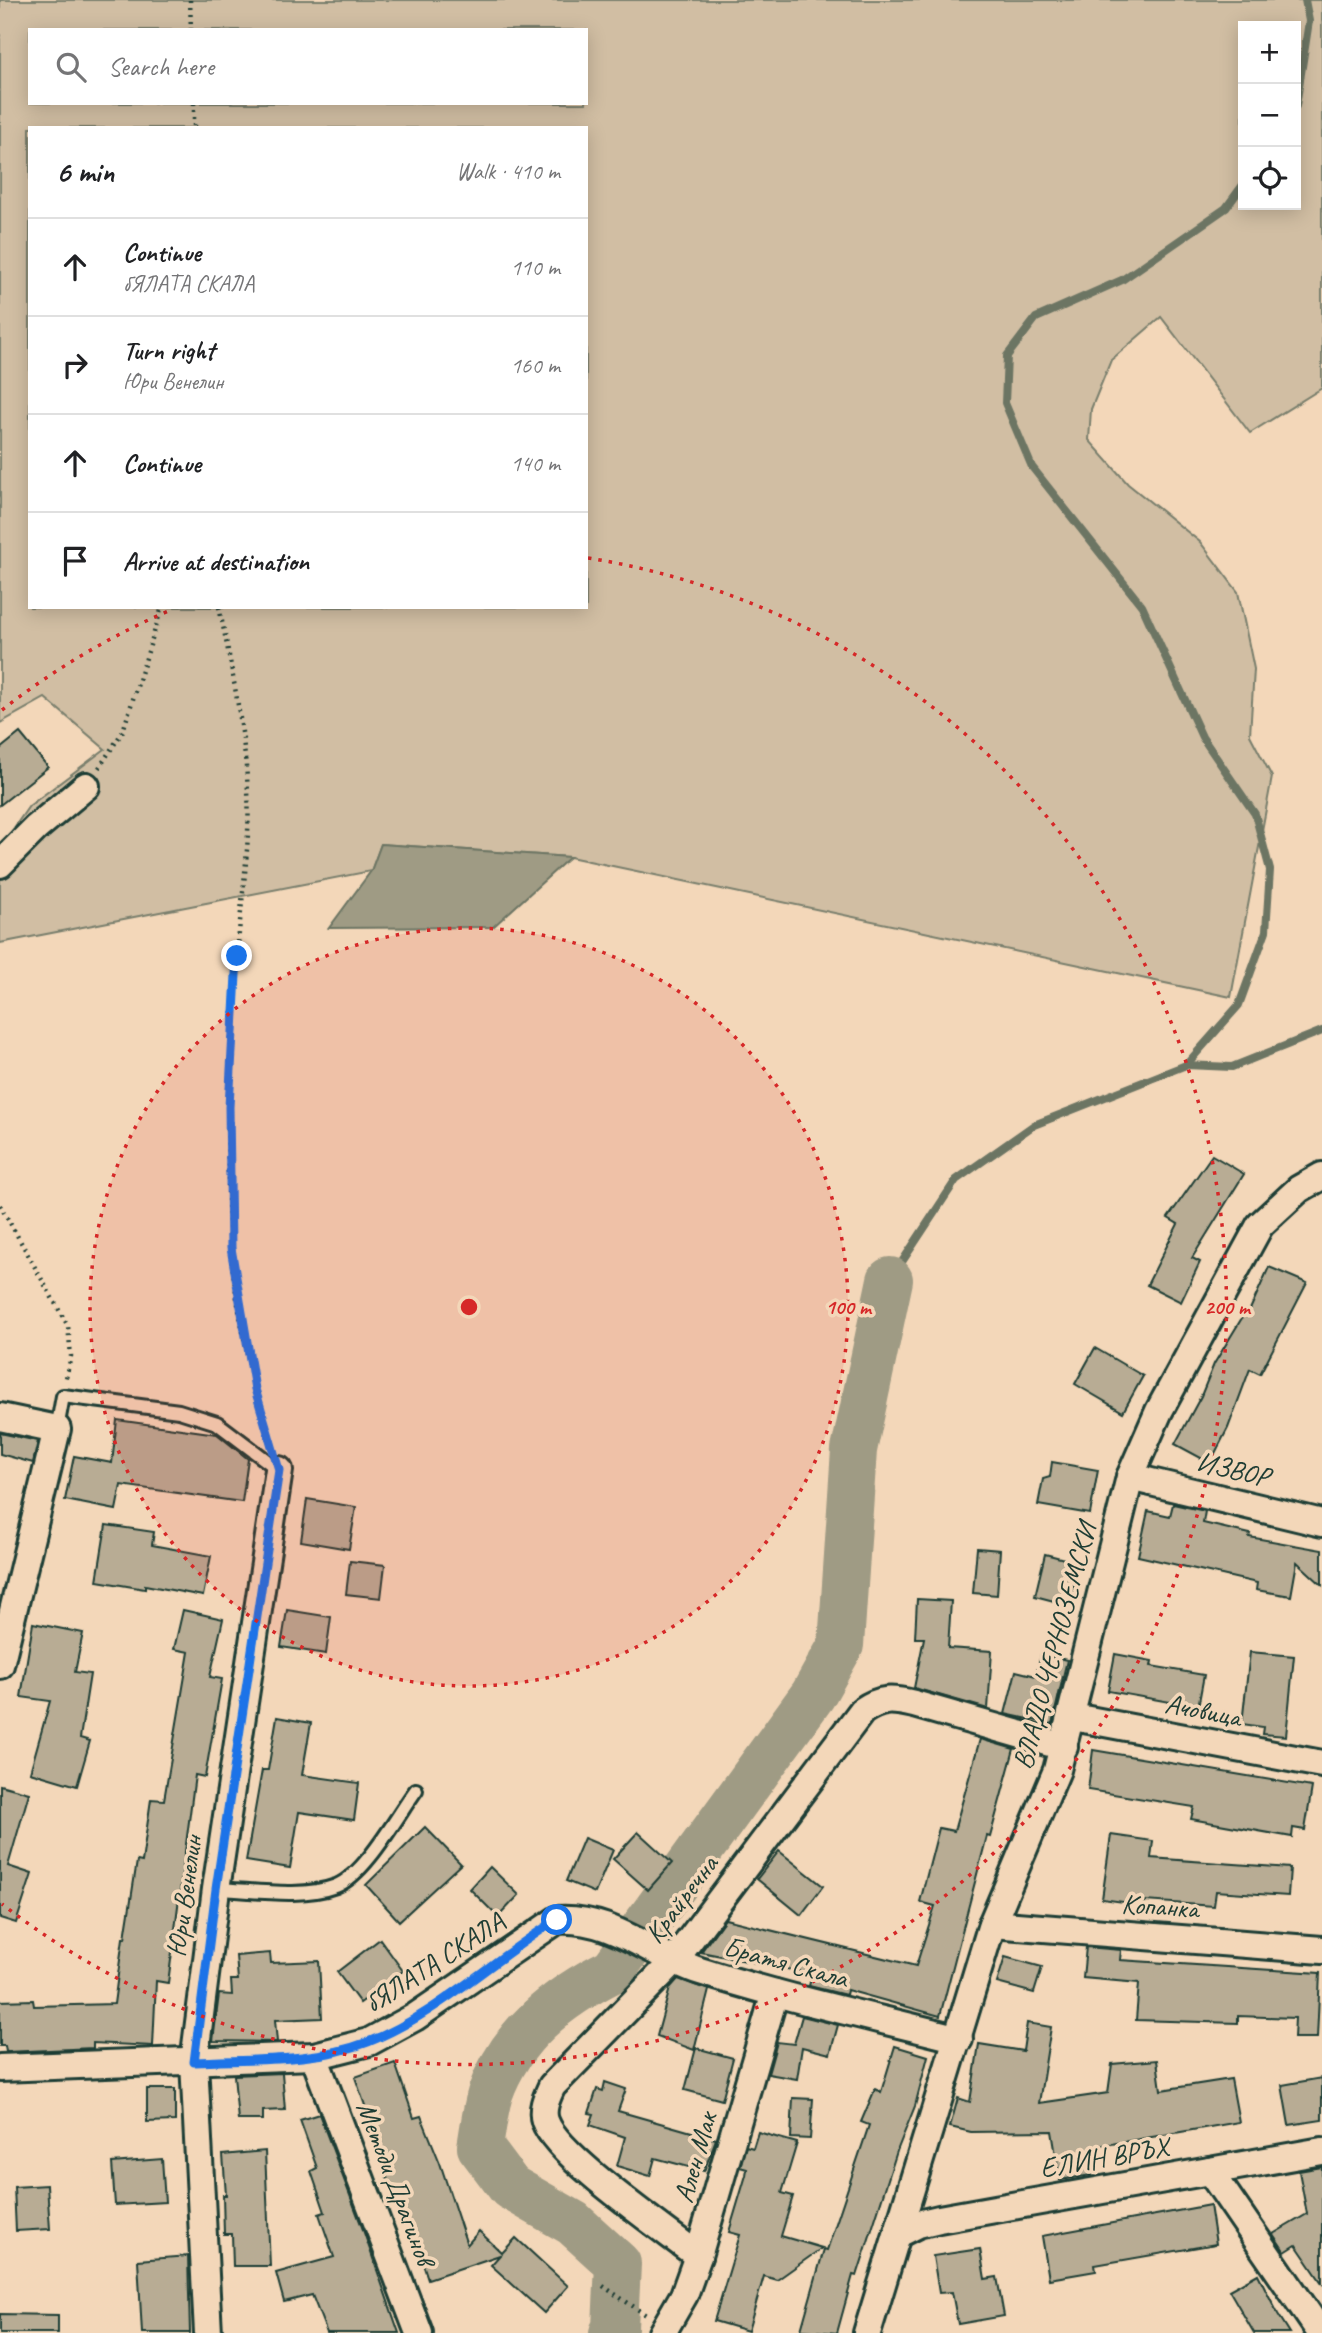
<!DOCTYPE html>
<html lang="en">
<head>
<meta charset="utf-8">
<style>
	body { margin:0; font-family:Caveat,sans-serif; background:#f6f6f6; color:#202124 }
	.controls { position:absolute; right:21px; top:21px; display:grid; overflow:hidden; border-radius:0px; box-shadow:0 4px 18px #0003 }
	.controls button { width:63px; height:63px; display:grid; place-items:center; padding:0; border:0; border-bottom:2px solid #e0e0e0; background:#fff; color:#202124; font:35px sans-serif }
	.stop { position:absolute; width:21px; height:21px; margin:-16px; border:5px solid #1a73e8; border-radius:50%; background:#fff }
	.stop.end { background:#1a73e8; border-color:#fff; box-shadow:0 2px 7px #0008 }
	.list { margin:0; padding:0; list-style:none }
	h2 { display:flex; justify-content:space-between; align-items:center; height:91px; margin:0; padding:0 28px; font-size:30px }
	h2 small { font-size:23px; font-weight:400; color:#757577 }
	.list li { display:grid; grid-template-columns:46px 1fr auto; gap:21px; align-items:center; box-sizing:border-box; height:98px; padding:0 28px; border-top:2px solid #e0e0e0 }
	.list b { display:block; font-size:26px; white-space:nowrap }
	.list p { margin:0; font-size:23px; white-space:nowrap; color:#757577 }
	.list em { font-size:23px; font-style:normal; color:#757577 }
	.icon { flex:none; width:38px; height:38px; fill:none; stroke:currentColor; stroke-width:2; stroke-linecap:round; stroke-linejoin:round }
	.map { position:relative; flex:none; width:1322px; height:2333px; overflow:hidden }
	.search { position:absolute; background:#fff; box-shadow:0 4px 18px #0003; left:28px; top:28px; width:560px; height:77px; display:flex; align-items:center; gap:18px; box-sizing:border-box; padding:0 24px; border-radius:0px; color:#757577; font-size:26px }
	.panel { position:absolute; background:#fff; box-shadow:0 4px 18px #0003; left:28px; top:126px; width:560px; height:483px; border-radius:0px }
	.map>svg:first-child { display:block }
	.green { fill:#d1bea3; stroke:#787e6c; stroke-width:2; fill-rule:evenodd }
	.water { fill:#9f9b84; stroke:#6c7564; stroke-width:2 }
	.lines { fill:none; stroke-linecap:round; stroke-linejoin:round }
	.stream { stroke:#6c7564; stroke-width:8 }
	.river { stroke:#9f9b84; stroke-width:46 }
	.building { fill:#b8ac94; stroke:#1f3d34; stroke-width:2 }
	.service-casing { stroke:#1f3d34; stroke-width:18 }
	.minor-casing { stroke:#1f3d34; stroke-width:32 }
	.path { stroke:#1f3d34; stroke-width:4.5; stroke-dasharray:2 5; stroke-linecap:butt }
	.service { stroke:#f3d7b9; stroke-width:12 }
	.minor { stroke:#f3d7b9; stroke-width:26 }
	.route { stroke:#1a73e8; stroke-width:9 }
	.ring { fill:none; stroke:#d62828; stroke-width:3.5; stroke-dasharray:3.5 7 }
	.labels { text-anchor:middle; dominant-baseline:central; stroke-width:7; stroke-linejoin:round; paint-order:stroke }
	.street-label { font-size:28px; fill:#1f3d34; stroke:#f3d7b9 }
	.centre { fill:#d62828; stroke:#f3d7b9; stroke-width:3.5 }
	.ring-label { font-size:21px; text-anchor:middle; font-weight:bold; fill:#d62828; stroke:#f3d7b9; stroke-width:7; stroke-linejoin:round; paint-order:stroke }
</style>
</head>
<body>
<div class="map">
<svg width="1322" height="2333" viewBox="0 0 1322 2333">
	<rect width="100%" height="100%" fill="#f3d7b9"/>
	<filter id="ink" filterUnits="userSpaceOnUse"><feTurbulence type="fractalNoise" baseFrequency=".0143" numOctaves="2"/><feDisplacementMap in="SourceGraphic" scale="14" xChannelSelector="R" yChannelSelector="G"/><feConvolveMatrix kernelMatrix="1 2 1 2 8 2 1 2 1" color-interpolation-filters="sRGB"/></filter>
	<g filter="url(#ink)">
		<path class="green" d="M0,0H1322V388L1250,433L1161,317L1111,360L1091,409L1089,440L1128,484L1200,542L1238,592L1254,669L1250,735L1272,777L1231,997L570,857L381,844L371,871L0,943V848L29,806L105,749L45,698L0,723ZM1243,26H1296V205H1243ZM30,30H586V103H30ZM30,128H586V607H30Z"/>
		<polygon class="water" points="381,844 570,857 493,927 329,928 371,871"/>
		<g class="lines">
			<g class="stream">
				<polyline points="1296,106 1309,21 1305,0"/>
				<polyline points="1186,1065 1232,1067 1322,1031"/>
				<polyline points="890,1280 956,1180 1034,1125 1186,1065 1239,1005 1266,931 1270,870 1255,814 1202,737 1142,606 1032,467 1005,403 1007,356 1036,318 1122,280 1226,208 1243,185"/>
			</g>
			<path class="river" d="M612,2333L615,2328L618,2264L573,2223L510,2187L480,2147C483,2130 485,2110 490,2094C511,2034 559,1997 613,1970L813,1695L841,1645L854,1450L890,1280"/>
		</g>
		<g class="building">
			<polygon points="20,733 48,767 0,805 0,749"/>
			<polygon points="1212,1155 1244,1174 1192,1258 1200,1262 1181,1302 1147,1285 1178,1224 1168,1218"/>
			<polygon points="1269,1267 1307,1283 1260,1374 1250,1369 1228,1428 1210,1463 1175,1444 1201,1396 1214,1364 1245,1313 1248,1314"/>
			<polygon points="1095,1348 1143,1376 1123,1412 1075,1384"/>
			<polygon points="117,1420 217,1434 248,1459 242,1502 121,1485 116,1510 65,1500 74,1456 112,1463"/>
			<polygon points="0,1433 38,1441 33,1463 0,1454"/>
			<polygon points="1052,1462 1098,1470 1090,1514 1038,1505 1043,1479 1050,1477"/>
			<polygon points="307,1499 356,1507 349,1549 301,1541"/>
			<polygon points="1173,1504 1205,1511 1203,1523 1250,1534 1249,1537 1322,1550 1322,1585 1297,1562 1291,1596 1256,1590 1257,1583 1138,1556 1148,1511 1170,1516"/>
			<polygon points="106,1525 154,1532 152,1545 211,1556 203,1596 145,1585 145,1589 97,1581"/>
			<polygon points="977,1548 1000,1550 997,1595 973,1593"/>
			<polygon points="1045,1554 1080,1563 1069,1605 1035,1596"/>
			<polygon points="350,1561 385,1565 381,1598 346,1594"/>
			<polygon points="917,1599 951,1601 948,1648 992,1651 988,1709 914,1688 924,1638 915,1638"/>
			<polygon points="183,1610 223,1619 210,1677 222,1679 205,1777 195,1775 168,1983 156,1981 153,2046 93,2043 93,2048 6,2052 5,2046 0,2046 0,2001 33,2000 34,2006 114,2004 123,1938 125,1938 137,1861 142,1862 151,1799 164,1800 189,1652 174,1649"/>
			<polygon points="287,1610 331,1617 326,1654 281,1647"/>
			<polygon points="33,1623 83,1633 75,1672 90,1674 80,1738 90,1741 77,1786 30,1772 50,1701 21,1697"/>
			<polygon points="1250,1652 1294,1656 1286,1736 1262,1734 1263,1727 1242,1724"/>
			<polygon points="1041,1654 1067,1660 1052,1724 1005,1714 1016,1671 1036,1676"/>
			<polygon points="1115,1654 1152,1661 1151,1666 1204,1675 1198,1707 1108,1691"/>
			<polygon points="277,1717 311,1723 302,1775 359,1783 354,1820 299,1812 290,1868 246,1861 262,1770 268,1770"/>
			<polygon points="980,1739 1014,1749 990,1837 987,1836 940,2016 847,1990 846,1995 809,1986 812,1974 701,1952 725,1919 916,1966 935,1906 920,1902 939,1828 954,1831"/>
			<polygon points="1093,1750 1312,1787 1305,1830 1293,1828 1292,1837 1191,1819 1194,1807 1088,1790"/>
			<polygon points="0,1785 29,1793 8,1866 32,1874 16,1923 0,1918"/>
			<polygon points="425,1827 461,1864 399,1921 366,1885"/>
			<polygon points="638,1832 672,1863 648,1890 613,1859"/>
			<polygon points="1111,1835 1153,1841 1151,1858 1290,1868 1288,1896 1216,1891 1214,1906 1145,1901 1144,1905 1102,1899"/>
			<polygon points="584,1838 613,1850 595,1893 566,1881"/>
			<polygon points="779,1851 823,1886 801,1915 757,1879"/>
			<polygon points="490,1867 519,1895 498,1917 470,1889"/>
			<polygon points="380,1939 403,1971 360,2003 337,1972"/>
			<polygon points="1086,1947 1121,1950 1120,1960 1320,1973 1317,2038 1294,2038 1295,2018 1238,2016 1238,2023 1136,2020 1139,1983 1083,1978"/>
			<polygon points="270,1953 271,1963 319,1961 322,2018 275,2020 277,2042 213,2041 219,1994 232,1995 231,1980 238,1980 236,1956"/>
			<polygon points="1005,1957 1042,1967 1034,1993 997,1983"/>
			<polygon points="678,1979 709,1990 694,2050 657,2036 670,1988"/>
			<polygon points="802,2016 838,2025 830,2054 802,2047 797,2079 768,2074 777,2042 794,2044"/>
			<polygon points="1027,2023 1051,2027 1039,2103 1108,2093 1112,2064 1157,2060 1161,2090 1231,2079 1239,2122 1094,2147 1088,2151 1092,2175 1060,2180 1052,2131 971,2132 950,2127 958,2098 970,2102 979,2044 1023,2051"/>
			<polygon points="895,2046 928,2056 915,2106 897,2151 857,2276 853,2275 837,2333 801,2330 824,2249 827,2250 869,2125 861,2122 875,2089 881,2092"/>
			<polygon points="696,2048 733,2058 722,2100 685,2090"/>
			<polygon points="395,2063 414,2118 421,2116 440,2163 467,2245 479,2231 502,2253 516,2238 568,2286 544,2313 491,2265 500,2255 428,2279 406,2213 402,2215 370,2135 375,2134 355,2077"/>
			<polygon points="282,2073 285,2110 263,2111 263,2120 238,2120 234,2075"/>
			<polygon points="1322,2078 1322,2120 1289,2125 1282,2085"/>
			<polygon points="605,2082 626,2089 618,2111 716,2139 704,2171 655,2158 650,2176 617,2166 625,2137 590,2125 594,2114 589,2113 597,2089 603,2091"/>
			<polygon points="147,2089 175,2089 175,2121 147,2122"/>
			<polygon points="793,2098 813,2099 810,2139 791,2138"/>
			<polygon points="319,2114 362,2227 399,2333 327,2333 312,2295 284,2302 276,2273 334,2257 319,2214 325,2212 311,2171 317,2168 300,2120"/>
			<polygon points="758,2132 797,2143 782,2193 793,2196 781,2236 822,2248 777,2280 764,2276 748,2331 714,2321 740,2235 729,2232 746,2175 747,2169 740,2167 746,2146 753,2148"/>
			<polygon points="265,2151 270,2266 233,2266 232,2234 224,2234 223,2195 226,2195 223,2155"/>
			<polygon points="162,2159 165,2202 115,2205 112,2163"/>
			<polygon points="1322,2167 1322,2283 1296,2245 1285,2252 1273,2234 1307,2214 1299,2171"/>
			<polygon points="47,2185 50,2229 16,2231 14,2187"/>
			<polygon points="1210,2205 1216,2244 1095,2265 1096,2271 1049,2279 1042,2236"/>
			<polygon points="980,2249 985,2279 997,2277 1004,2316 958,2324 952,2292 939,2293 933,2256"/>
			<polygon points="188,2256 190,2333 142,2333 138,2260"/>
			<polygon points="1258,2274 1278,2314 1290,2333 1254,2333 1229,2290"/>
			<polygon points="0,2314 58,2315 58,2333 0,2333"/>
		</g>
		<g class="lines">
			<defs>
				<g id="service">
					<polyline points="57,1429 63,1396 179,1411 217,1423 279,1470"/>
					<path d="M216,1889C253,1890 301,1899 336,1886C366,1874 397,1816 416,1790"/>
				</g>
				<g id="minor">
					<polyline points="0,864 36,828 86,786"/>
					<polyline points="0,1417 57,1429 0,1665"/>
					<polyline points="1130,1477 1322,1523"/>
					<polyline points="1073,1717 1322,1764"/>
					<polyline points="992,1924 1322,1950"/>
					<polyline points="314,2056 419,2333"/>
					<path d="M0,2068L314,2056L369,2042L415,2017L557,1920C611,1916 651,1955 700,1971C785,1998 873,2017 959,2039"/>
					<polyline points="1210,2171 1321,2333"/>
					<polyline points="898,2234 918,2224 939,2219 1322,2151"/>
					<path d="M698,2256C664,2229 557,2156 545,2121C541,2109 547,2097 552,2086L674,1961L862,1711C881,1698 892,1699 914,1704L1064,1747"/>
					<polyline points="208,2333 194,2062 216,1889 279,1470"/>
					<polyline points="662,2333 684,2295 698,2256 775,1993"/>
					<polyline points="867,2333 992,1924 1057,1770 1130,1477 1159,1411 1260,1225 1299,1189 1322,1176"/>
				</g>
			</defs>
			<use href="#service" class="service-casing"/>
			<use href="#minor" class="minor-casing"/>
			<g class="path">
				<polyline points="190,0 191,30"/>
				<polyline points="194,103 194,128"/>
				<path d="M219,607C232,668 244,729 248,791C251,848 240,903 237,960C231,1055 224,1151 231,1247C235,1306 253,1382 270,1439"/>
				<polyline points="99,768 123,731 162,607"/>
				<polyline points="0,1205 68,1326 71,1356 66,1378"/>
				<polyline points="603,2286 646,2315"/>
			</g>
			<use href="#service" class="service"/>
			<use href="#minor" class="minor"/>
		</g>
	</g>
	<g class="lines" filter="url(#ink)">
		<path class="route" d="M237,956L229,1107L231,1248L255,1389L279,1470L216,1889L194,2062C252,2059 314,2063 368,2042C437,2015 494,1958 557,1920"/>
	</g>
	<circle cx="469" cy="1307" r="379" fill="#d62828" fill-opacity=".12"/>
	<g class="ring">
		<circle cx="469" cy="1307" r="379"/>
		<path d="M2 710A758 758 0 0 1 173 609M588 558A758 758 0 1 1 2 1904"/>
	</g>
	<g class="labels">
		<g class="street-label">
			<text transform="translate(1233 1469) rotate(13)">ИЗВОР</text>
			<text transform="translate(1054 1646) rotate(-75)">ВЛАДО ЧЕРНОЗЕМСКИ</text>
			<text transform="translate(1203 1710) rotate(11)">Ачовица</text>
			<text transform="translate(184 1896) rotate(-82)">Юри Венелин</text>
			<text transform="translate(681 1899) rotate(-53)">Крайречна</text>
			<text transform="translate(1160 1906) rotate(4)">Копанка</text>
			<text transform="translate(434 1962) rotate(-33)">бЯЛАТА СКАЛА</text>
			<text transform="translate(786 1962) rotate(15)">Братя Скала</text>
			<text transform="translate(695 2157) rotate(-74)">Ален Мак</text>
			<text transform="translate(1104 2157) rotate(-10)">ЕЛИН ВРЪХ</text>
			<text transform="translate(396 2183) rotate(69)">Методи Драгинов</text>
		</g>
	</g>
	<circle cx="469" cy="1307" r="10" class="centre"/>
	<g class="ring-label">
		<text x="848" y="1314">100 m</text>
		<text x="1227" y="1314">200 m</text>
	</g>
</svg>
<div class="controls">
<button>+</button>
<button>−</button>
<button><svg class="icon" aria-label="locate" viewBox="0 0 24 24"><circle cx="12" cy="12" r="6"/><path d="M12 2v4M12 18v4M2 12h4M18 12h4"/></svg></button>
</div>
<div class="stop" style="left:557px;top:1920px"></div>
<div class="stop end" style="left:237px;top:956px"></div>
<div class="search"><svg class="icon" aria-label="search" viewBox="0 0 24 24"><circle cx="10" cy="10" r="6"/><path d="M15 15l6 6"/></svg>Search here</div>
<section class="panel">
<h2>6 min<small>Walk · 410 m</small></h2>
<ul class="list">
<li><svg class="icon" aria-label="ahead" viewBox="0 0 24 24"><path d="M12 20V5M6 11l6-6 6 6"/></svg><div><b>Continue</b><p>бЯЛАТА СКАЛА</p></div><em>110 m</em></li>
<li><svg class="icon" aria-label="right" viewBox="0 0 24 24"><path d="M7 20v-9h11M14 6l5 5-5 5"/></svg><div><b>Turn right</b><p>Юри Венелин</p></div><em>160 m</em></li>
<li><svg class="icon" aria-label="ahead" viewBox="0 0 24 24"><path d="M12 20V5M6 11l6-6 6 6"/></svg><div><b>Continue</b></div><em>140 m</em></li>
<li><svg class="icon" aria-label="arrive" viewBox="0 0 24 24"><path d="M6 21V4h12l-3 4 3 4H6"/></svg><div><b>Arrive at destination</b></div></li>
</ul>
</section>
</div>
</body>
</html>
